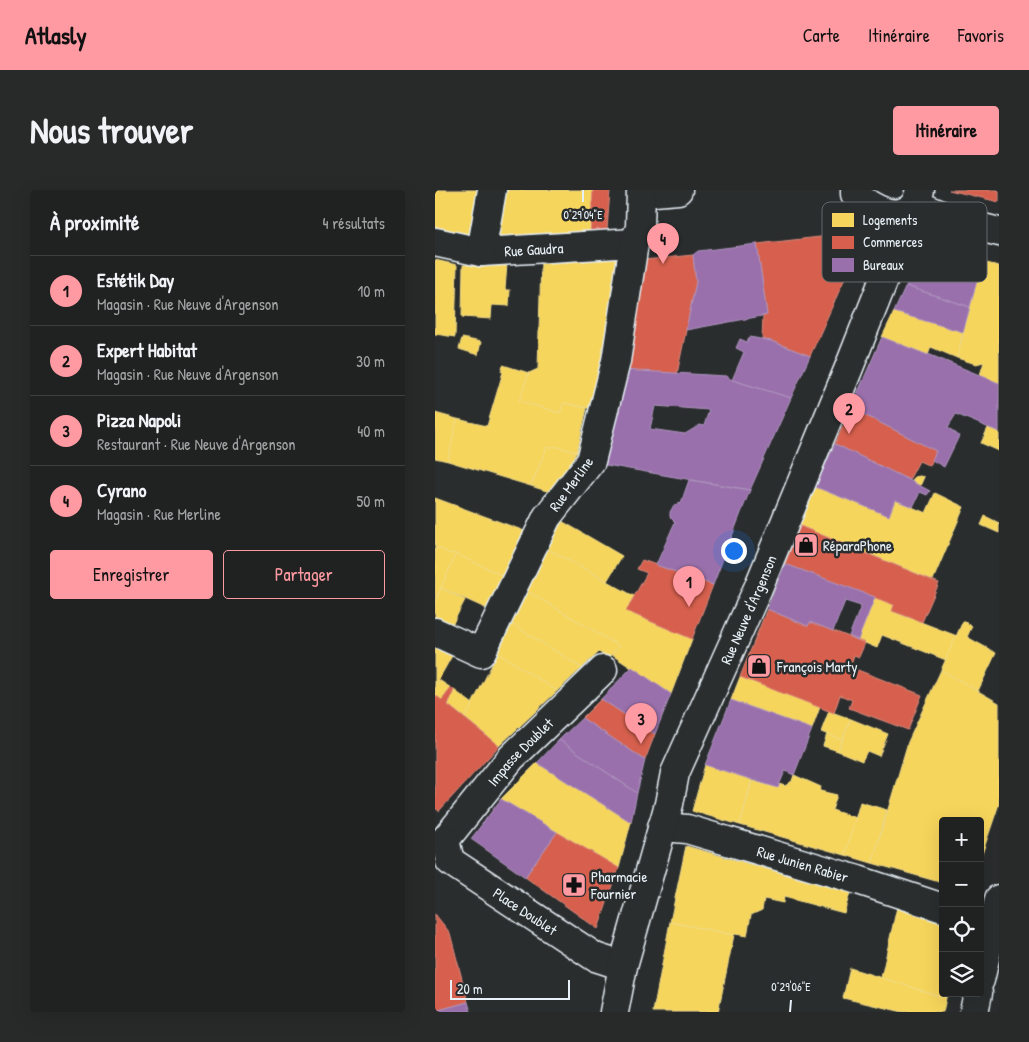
<!DOCTYPE html>
<html lang="fr">
<head>
<meta charset="utf-8">
<style>
	body { margin:0; font-family:"Patrick Hand",sans-serif; background:#282a2a; color:#f1f3f6 }
	.controls { position:absolute; right:15px; bottom:15px; display:grid; overflow:hidden; border-radius:5px; box-shadow:0 5px 20px #0002 }
	.controls button { width:45px; height:45px; display:grid; place-items:center; padding:0; border:0; border-bottom:1px solid #3d3f40; background:#202222; color:#f1f3f6; font:25px sans-serif }
	.scale { position:absolute; left:15px; bottom:12px; width:120px; box-sizing:border-box; padding-left:5px; border:2px solid #e8f1f8; border-top:0; font-size:14px; line-height:18px; white-space:nowrap; color:#e8f1f8; -webkit-text-stroke:4px #2a2d2e; paint-order:stroke }
	.you { position:absolute; left:298px; top:360px; width:18px; height:18px; margin:-12px; border:4px solid #fff; border-radius:50%; background:#1a73e8; box-shadow:0 0 0 8px #1a73e833 }
	.badge { display:grid; place-items:center; width:32px; height:32px; border-radius:50%; background:#ff9aa2; color:#111; font-size:16px; font-weight:700 }
	.pin { position:absolute; translate:-50% -41px; filter:drop-shadow(0 1px 2px #0008) }
	.pin::after { content:''; position:absolute; top:26px; width:18px; height:15px; background:inherit; clip-path:polygon(0 0,100% 0,50% 100%) }
	.list { margin:0; padding:0; list-style:none }
	h2 { display:flex; justify-content:space-between; align-items:center; height:65px; margin:0; padding:0 20px; font-size:21px }
	h2 small { font-size:16px; font-weight:400; color:#a2a4a5 }
	.list li { display:grid; grid-template-columns:32px 1fr auto; gap:15px; align-items:center; box-sizing:border-box; height:70px; padding:0 20px; border-top:1px solid #3d3f40 }
	.list b { display:block; font-size:19px; white-space:nowrap }
	.list p { margin:0; font-size:16px; white-space:nowrap; color:#a2a4a5 }
	.list em { font-size:16px; font-style:normal; color:#a2a4a5 }
	.actions { display:flex; gap:10px; padding:15px 20px }
	.actions a { flex:1; padding:11px 0; border:1px solid #ff9aa2; border-radius:5px; text-align:center; font-size:18px; color:#ff9aa2 }
	.actions .main { background:#ff9aa2; color:#111 }
	.icon { flex:none; width:28px; height:28px; fill:none; stroke:currentColor; stroke-width:2; stroke-linecap:round; stroke-linejoin:round }
	.map { position:relative; flex:none; width:564px; height:822px; overflow:hidden; border-radius:5px }
	header { display:flex; align-items:center; gap:30px; box-sizing:border-box; height:70px; padding:0 25px; background:#ff9aa2; color:#111 }
	header strong { font-size:24px }
	nav { display:flex; gap:28px; margin-inline-start:auto; font-size:18px }
	.intro { display:flex; align-items:center; justify-content:space-between; box-sizing:border-box; height:120px; padding:0 30px }
	h1 { margin:0; font-size:35px }
	.button { padding:12px 22px; border-radius:5px; background:#ff9aa2; color:#111; font-size:18px; font-weight:700 }
	main { display:flex; gap:30px; padding:0 30px }
	aside { flex:1; background:#202222; border-radius:5px; box-shadow:0 5px 20px #0002 }
	.map>svg:first-child { display:block }
	.homes { fill:#f6d55c; stroke:#f2dd8b }
	.shops { fill:#d6604d; stroke:#db8c80 }
	.offices { fill:#9970ab; stroke:#b197c2; fill-rule:evenodd }
	.lines { fill:none; stroke-linecap:round; stroke-linejoin:round }
	.street-casing { stroke:#e8f1f8; stroke-width:31 }
	.secondary-casing { stroke:#e8f1f8; stroke-width:31 }
	.street { stroke:#2a2d2e; stroke-width:28 }
	.secondary { stroke:#2a2d2e; stroke-width:28 }
	.ticks { fill:none; stroke:#e8f1f8; stroke-width:2 }
	.labels { text-anchor:middle; dominant-baseline:central; stroke-width:5; stroke-linejoin:round; paint-order:stroke }
	.street-label { font-size:15px; fill:#e8f1f8; stroke:#2a2d2e }
	.poi-label { font-size:15px; fill:#e8f1f8; stroke:#2a2d2e; text-anchor:start }
	.key { fill:#2a2d2e; stroke:#63686b; stroke-width:1 }
	.key-label { font-size:14px; fill:#e8f1f8 }
	.ticks-label { font-size:12px; text-anchor:middle; fill:#e8f1f8; stroke:#2a2d2e; stroke-width:5; stroke-linejoin:round; paint-order:stroke }
</style>
</head>
<body>
<header>
<strong>Atlasly</strong>
<nav><a>Carte</a><a>Itinéraire</a><a>Favoris</a></nav>
</header>
<div class="intro"><h1>Nous trouver</h1><a class="button">Itinéraire</a></div>
<main>
<aside>
<h2>À proximité<small>4 résultats</small></h2>
<ul class="list">
<li><span class="badge">1</span><div><b>Estétik Day</b><p>Magasin · Rue Neuve d'Argenson</p></div><em>10 m</em></li>
<li><span class="badge">2</span><div><b>Expert Habitat</b><p>Magasin · Rue Neuve d'Argenson</p></div><em>30 m</em></li>
<li><span class="badge">3</span><div><b>Pizza Napoli</b><p>Restaurant · Rue Neuve d'Argenson</p></div><em>40 m</em></li>
<li><span class="badge">4</span><div><b>Cyrano</b><p>Magasin · Rue Merline</p></div><em>50 m</em></li>
</ul>
<div class="actions"><a class="main">Enregistrer</a><a>Partager</a></div>
</aside>
<div class="map">
<svg width="564" height="822" viewBox="0 0 564 822">
	<rect width="100%" height="100%" fill="#2a2d2e"/>
	<filter id="ink" filterUnits="userSpaceOnUse"><feTurbulence type="fractalNoise" baseFrequency=".02" numOctaves="2"/><feDisplacementMap in="SourceGraphic" scale="10" xChannelSelector="R" yChannelSelector="G"/><feConvolveMatrix kernelMatrix="1 2 1 2 8 2 1 2 1" color-interpolation-filters="sRGB"/></filter>
	<g filter="url(#ink)">
		<g class="homes">
			<polygon points="0,0 48,0 37,54 0,49"/>
			<polygon points="65,0 158,0 155,45 57,50"/>
			<polygon points="186,65 162,220 129,213 125,223 84,211 94,183 103,179 106,69"/>
			<polygon points="0,70 22,75 20,147 0,144"/>
			<polygon points="547,72 564,76 564,193 545,185 549,172 541,174 522,168"/>
			<polygon points="72,74 70,100 75,100 74,116 57,115 56,129 27,127 28,75"/>
			<polygon points="459,122 528,142 522,168 496,157 493,165 447,147"/>
			<polygon points="27,148 46,152 43,165 24,159"/>
			<polygon points="68,175 94,183 84,211 125,223 129,213 152,218 142,262 118,256 116,258 112,257 96,296 13,271 22,229 52,236 68,182 66,181"/>
			<polygon points="0,223 22,229 13,271 0,268"/>
			<polygon points="553,238 564,242 564,261 546,253"/>
			<polygon points="118,256 142,262 121,304 96,296 112,257 116,258"/>
			<polygon points="485,286 489,287 485,296 477,292 479,287"/>
			<polygon points="381,297 454,326 460,310 491,323 500,303 529,317 498,390 365,336"/>
			<polygon points="0,308 95,343 78,390 18,363 16,364 0,357"/>
			<polygon points="550,326 564,333 564,343 546,335"/>
			<polygon points="125,330 187,366 172,391 111,358"/>
			<polygon points="0,357 16,364 18,363 21,364 2,408 0,406"/>
			<polygon points="111,358 199,406 191,421 257,449 236,504 177,465 184,456 92,401"/>
			<polygon points="21,364 78,390 59,422 6,398"/>
			<polygon points="6,398 30,410 16,437 0,428 0,407 2,408"/>
			<polygon points="92,401 184,456 173,469 164,462 147,478 77,434"/>
			<polygon points="440,407 459,415 457,421 522,446 511,470 447,445 442,458 423,450"/>
			<polygon points="528,431 537,436 532,447 561,463 543,501 506,480"/>
			<polygon points="77,434 147,478 122,501 63,463"/>
			<polygon points="0,454 18,464 0,496"/>
			<polygon points="63,463 122,501 64,556 30,528"/>
			<polygon points="506,480 564,513 564,614 545,670 545,631 508,631 508,693 437,673 473,552"/>
			<polygon points="305,487 385,517 377,539 296,510"/>
			<polygon points="4,490 16,498 7,510 0,505 0,496"/>
			<polygon points="19,500 38,514 30,528 13,515"/>
			<polygon points="394,521 416,529 407,550 386,542"/>
			<polygon points="416,529 453,544 444,566 432,561 427,571 403,561"/>
			<polygon points="392,544 407,550 403,561 388,556"/>
			<polygon points="102,573 196,632 184,678 66,609"/>
			<polygon points="270,575 317,589 305,635 257,621"/>
			<polygon points="359,585 386,597 385,601 402,605 397,620 421,628 410,665 305,635 317,591 343,598 344,594 350,596 357,591"/>
			<polygon points="425,612 452,620 437,673 410,665"/>
			<polygon points="251,656 415,703 409,723 349,707 348,713 329,709 327,720 316,725 312,746 300,744 299,745 235,732"/>
			<polygon points="462,717 508,730 508,803 512,803 511,808 446,788"/>
			<polygon points="235,732 299,745 283,822 218,822"/>
			<polygon points="415,778 511,808 508,822 468,822 408,808"/>
		</g>
		<g class="shops">
			<polygon points="158,0 175,0 172,40 155,45"/>
			<polygon points="514,0 564,0 564,12"/>
			<polygon points="421,43 427,47 427,50 375,166 336,151 327,150 328,126 332,125 322,54"/>
			<polygon points="258,65 261,92 242,184 187,180 209,70"/>
			<polygon points="416,218 501,261 495,276 484,271 474,290 400,254"/>
			<polygon points="365,336 504,393 487,432 457,421 459,415 350,374"/>
			<polygon points="207,370 278,395 257,449 191,421 212,383 202,379"/>
			<polygon points="332,419 373,436 375,432 430,453 424,467 419,465 415,477 487,505 473,540 414,518 417,510 405,505 399,523 305,487"/>
			<polygon points="16,498 19,500 13,515 64,556 4,621 0,618 0,505 7,510"/>
			<polygon points="166,509 220,544 210,570 147,528"/>
			<polygon points="122,642 184,678 163,739 90,687"/>
			<polygon points="0,724 15,743 33,812 0,821"/>
		</g>
		<g class="offices">
			<polygon points="322,54 332,125 251,140 261,92 258,65 263,61"/>
			<polygon points="497,59 547,72 535,117 471,96 485,64"/>
			<polygon points="471,96 535,117 528,142 459,122"/>
			<polygon points="315,147 336,151 375,166 356,208 297,190 309,162 301,158 305,149 312,152"/>
			<polygon points="447,147 493,165 493,164 564,193 564,242 521,224 513,237 524,246 509,277 497,270 501,261 416,218"/>
			<path d="M187,180L291,186L297,190L356,208L315,300L165,274ZM220,216L274,220L269,236L265,235L250,244L215,239Z"/>
			<polygon points="400,254 474,290 495,301 492,305 485,302 478,317 460,310 454,326 380,297"/>
			<polygon points="254,290 315,300 278,395 221,375 240,332 235,327 235,322 239,315 246,313"/>
			<polygon points="350,374 440,407 423,450 414,446 426,416 410,411 398,441 375,432 373,436 332,419"/>
			<polygon points="197,477 236,504 220,544 166,509"/>
			<polygon points="296,510 377,539 359,585 350,581 343,598 270,575"/>
			<polygon points="147,528 210,570 202,603 124,550"/>
			<polygon points="124,550 202,603 196,632 102,573"/>
			<polygon points="66,609 122,642 90,687 36,649"/>
			<polygon points="33,812 36,822 0,822 0,821"/>
		</g>
		<g class="lines">
			<defs>
				<g id="street">
					<polyline points="207,3 243,0"/>
					<polyline points="480,14 521,31 564,42"/>
					<path id="s1" d="M0,52L46,62L199,53"/>
					<polyline points="46,62 57,0"/>
					<polyline points="0,442 46,463 112,327 156,271 181,171 199,53 205,38 206,0"/>
					<path id="s2" d="M227,637L252,639L423,690L508,718"/>
					<path id="s3" d="M10,650L76,568L168,480"/>
					<path id="s4" d="M10,650L15,671L160,767L188,776"/>
					<polyline points="545,790 564,709"/>
					<polyline points="539,822 543,803"/>
				</g>
				<g id="secondary">
					<path d="M420,0V4C435,17 462,34 479,15C482,11 484,4 485,0"/>
					<path id="s5" d="M179,822L188,776L234,614L240,583L323,398L413,180L453,79L464,44L468,23"/>
				</g>
			</defs>
			<use href="#street" class="street-casing"/>
			<use href="#secondary" class="secondary-casing"/>
			<use href="#street" class="street"/>
			<use href="#secondary" class="secondary"/>
		</g>
	</g>
	<path class="ticks" d="M148,12V0M355,822L356,810"/>
	<defs>
		<symbol id="shop-square" viewBox="-11 -11 22 22"><rect x="-9" y="-9" width="18" height="18" rx="4" fill="#ff9aa2" stroke="#2a2d2e"/><path d="M-5-2.5h2.3a2.7 3.5 0 0 1 5.4 0H5L5.5 6h-11ZM-1.5-2.5h3a1.5 2.3 0 0 0-3 0Z" fill="#111"/></symbol>
		<symbol id="pharmacy-square" viewBox="-11 -11 22 22"><rect x="-9" y="-9" width="18" height="18" rx="4" fill="#ff9aa2" stroke="#2a2d2e"/><path d="M-2-6h4v4h4v4h-4v4h-4v-4h-4v-4h4Z" fill="#111"/></symbol>
	</defs>
	<g fill-rule="evenodd">
		<use href="#shop-square" x="357" y="341" width="28" height="28"/>
		<use href="#shop-square" x="310" y="462" width="28" height="28"/>
		<use href="#pharmacy-square" x="125" y="681" width="28" height="28"/>
	</g>
	<g class="labels">
		<g class="street-label">
			<text stroke="none"><textPath href="#s1" startOffset="100">Rue Gaudra</textPath></text>
			<text transform="translate(136 294) rotate(-54)">Rue Merline</text>
			<text stroke="none"><textPath href="#s5" startOffset="426">Rue Neuve d'Argenson</textPath></text>
			<text stroke="none"><textPath href="#s3" startOffset="116">Impasse Doublet</textPath></text>
			<text stroke="none"><textPath href="#s2" startOffset="146">Rue Junien Rabier</textPath></text>
			<text stroke="none"><textPath href="#s4" startOffset="112">Place Doublet</textPath></text>
		</g>
		<g class="poi-label">
			<text x="388" y="355">RéparaPhone</text>
			<text x="342" y="476">François Marty</text>
			<text x="156" y="686">Pharmacie<tspan x="156" dy="17">Fournier</tspan></text>
		</g>
	</g>
	<rect x="387" y="12" width="165" height="80" rx="8" class="key"/>
	<rect x="397" y="23" width="22" height="14" fill="#f6d55c"/>
	<rect x="397" y="46" width="22" height="13" fill="#d6604d"/>
	<rect x="397" y="68" width="22" height="14" fill="#9970ab"/>
	<g class="key-label">
		<text x="428" y="35">Logements</text>
		<text x="428" y="57">Commerces</text>
		<text x="428" y="80">Bureaux</text>
	</g>
	<g class="ticks-label">
		<text x="148" y="29">0°29'04"E</text>
		<text x="356" y="801">0°29'06"E</text>
	</g>
</svg>
<div class="controls">
<button>+</button>
<button>−</button>
<button><svg class="icon" aria-label="locate" viewBox="0 0 24 24"><circle cx="12" cy="12" r="6"/><path d="M12 2v4M12 18v4M2 12h4M18 12h4"/></svg></button>
<button><svg class="icon" aria-label="layers" viewBox="0 0 24 24"><path d="M12 4l9 5-9 5-9-5zM3 14l9 5 9-5"/></svg></button>
</div>
<div class="scale">20 m</div>
<div class="you"></div>
<div class="pin badge" style="left:254px;top:417px">1</div>
<div class="pin badge" style="left:414px;top:244px">2</div>
<div class="pin badge" style="left:206px;top:554px">3</div>
<div class="pin badge" style="left:228px;top:74px">4</div>
</div>
</main>
</body>
</html>
